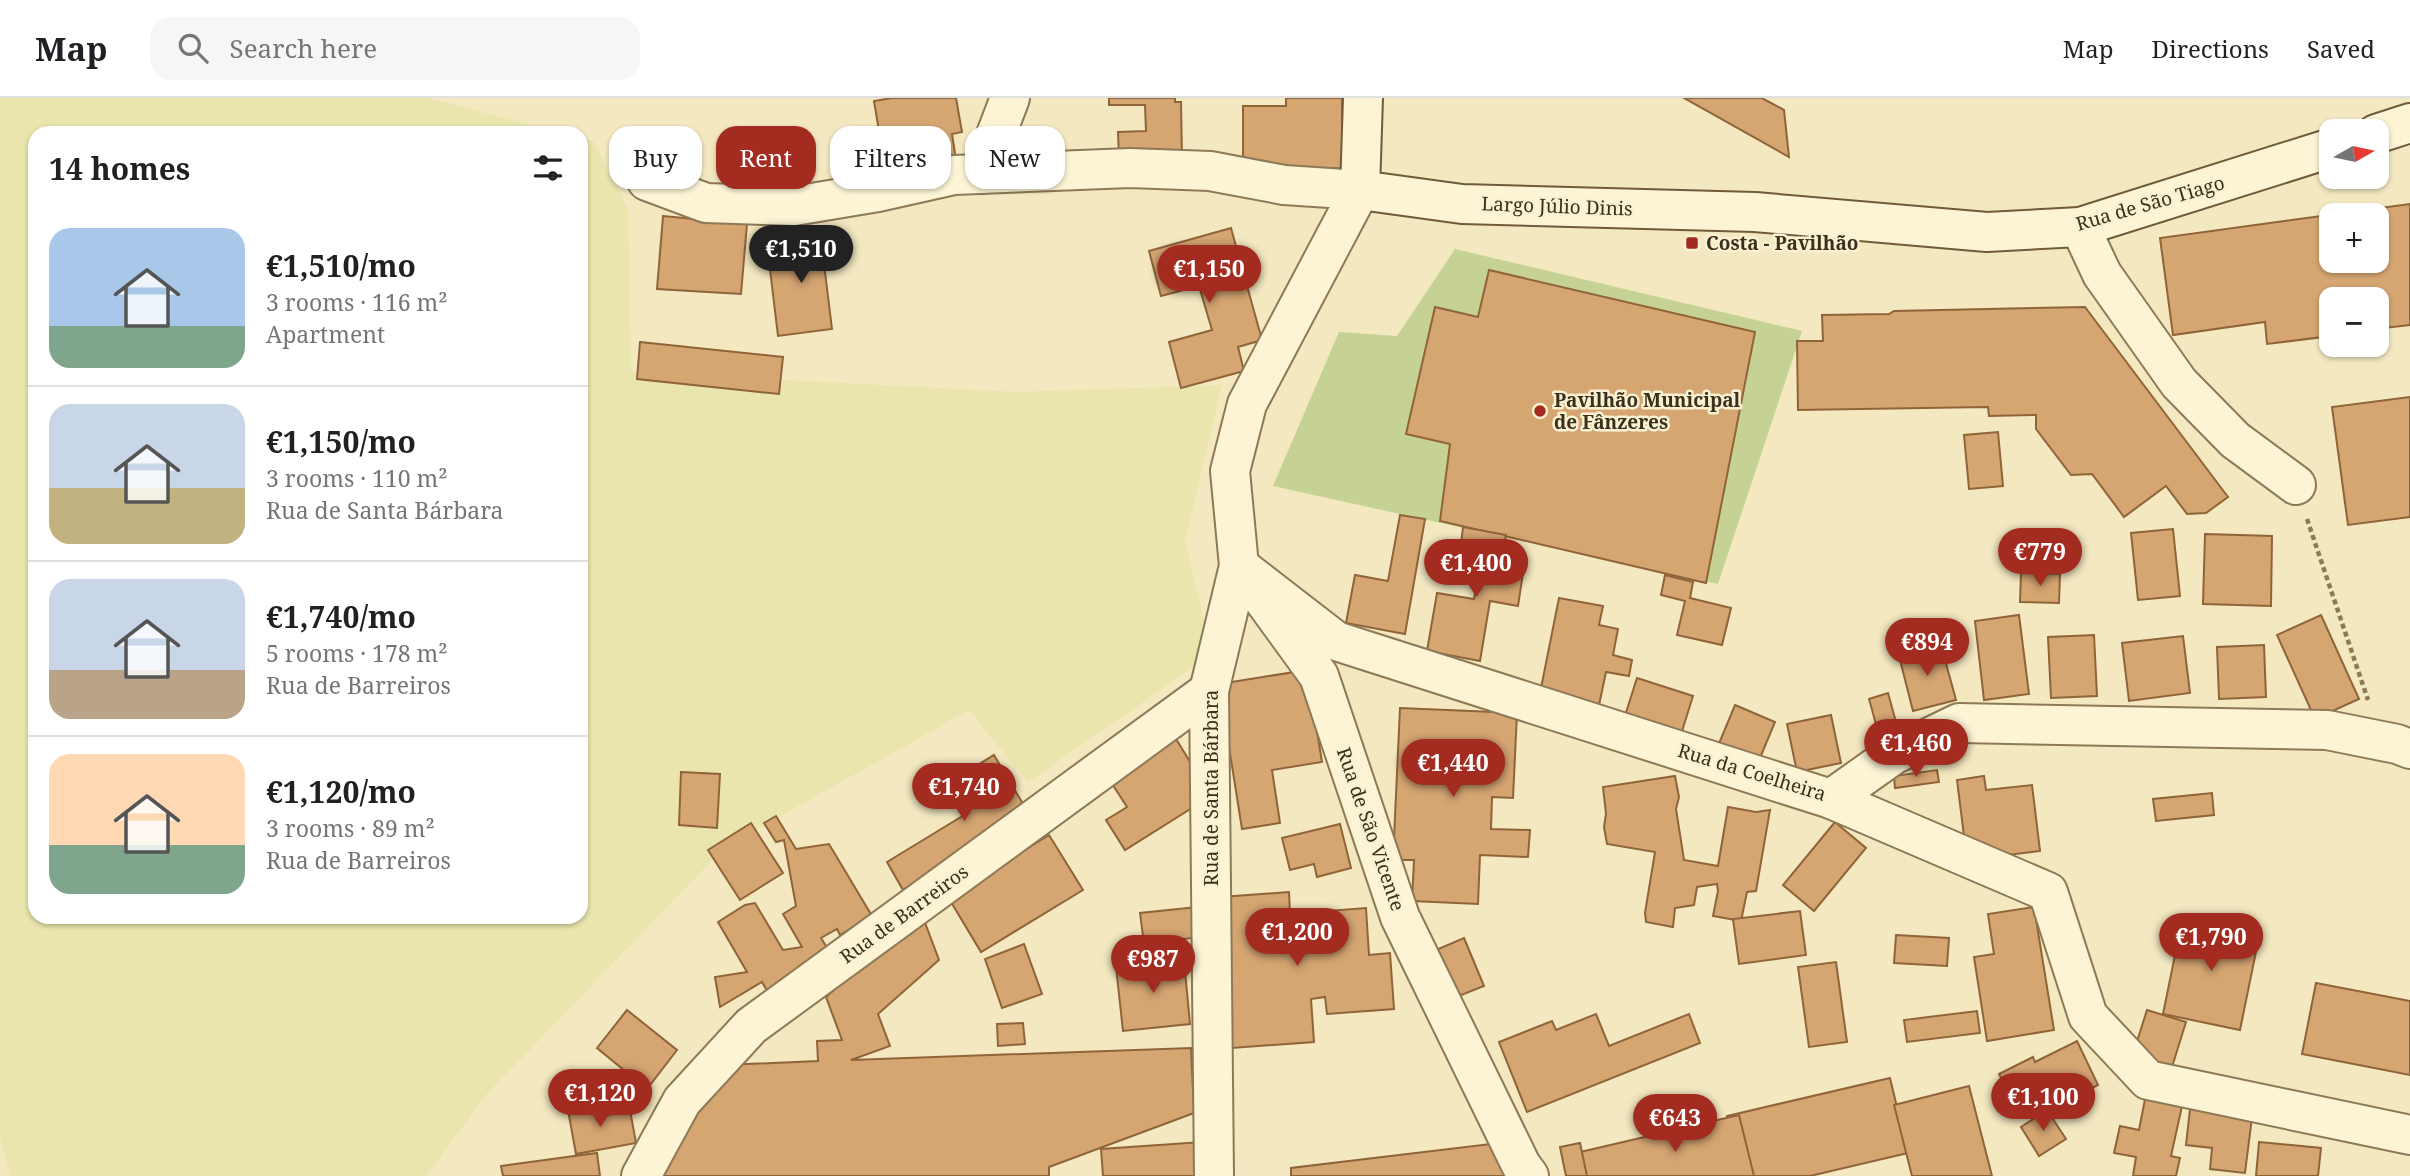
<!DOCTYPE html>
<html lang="en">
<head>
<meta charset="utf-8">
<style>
	:root { --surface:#fff; --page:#f6f6f6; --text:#202124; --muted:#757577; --line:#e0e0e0; --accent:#a42b1f }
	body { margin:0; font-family:"Noto Serif",serif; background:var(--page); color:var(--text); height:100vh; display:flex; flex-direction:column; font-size:26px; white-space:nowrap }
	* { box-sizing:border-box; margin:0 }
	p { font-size:23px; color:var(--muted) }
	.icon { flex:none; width:38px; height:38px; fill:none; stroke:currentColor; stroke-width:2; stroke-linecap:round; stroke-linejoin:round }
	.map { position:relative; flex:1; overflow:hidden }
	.panel { position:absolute; left:28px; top:28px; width:560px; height:798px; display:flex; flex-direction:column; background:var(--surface); border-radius:21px; box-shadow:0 2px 5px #0004 }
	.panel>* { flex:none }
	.hud { position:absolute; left:609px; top:28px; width:665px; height:63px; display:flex; gap:14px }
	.needle { width:46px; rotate:81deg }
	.controls { position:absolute; left:2319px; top:21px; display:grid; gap:14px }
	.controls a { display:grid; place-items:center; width:70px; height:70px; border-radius:14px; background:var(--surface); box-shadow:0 2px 5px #0004; font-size:35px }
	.price { position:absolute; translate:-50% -60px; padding:0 16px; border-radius:24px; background:var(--accent); color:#fff; font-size:23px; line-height:46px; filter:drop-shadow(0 2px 4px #0008) }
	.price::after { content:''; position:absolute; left:50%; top:42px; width:21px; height:16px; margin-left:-10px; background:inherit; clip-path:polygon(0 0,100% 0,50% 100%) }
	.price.current { background:#222; color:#fff }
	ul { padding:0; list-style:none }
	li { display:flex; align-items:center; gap:21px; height:175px; padding:0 21px }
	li+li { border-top:2px solid var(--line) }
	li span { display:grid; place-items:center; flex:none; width:196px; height:140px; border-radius:21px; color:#555 }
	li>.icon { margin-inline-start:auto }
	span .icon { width:84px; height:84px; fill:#fffc; stroke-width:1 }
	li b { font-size:30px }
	h2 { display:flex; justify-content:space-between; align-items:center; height:84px; padding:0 21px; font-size:30px }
	.tag { padding:0 24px; border-radius:21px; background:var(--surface); box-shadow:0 2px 5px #0004; font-size:24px; line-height:63px }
	.tag.current { background:var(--accent); color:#fff }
	header { display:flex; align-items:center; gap:42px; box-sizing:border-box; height:98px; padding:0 35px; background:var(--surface); border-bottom:2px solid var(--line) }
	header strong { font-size:33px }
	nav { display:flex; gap:38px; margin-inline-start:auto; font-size:24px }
	.search { width:490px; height:63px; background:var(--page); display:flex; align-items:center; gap:18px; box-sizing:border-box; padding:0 24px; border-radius:21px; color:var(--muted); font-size:26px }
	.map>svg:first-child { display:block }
</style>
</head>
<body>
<header>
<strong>Map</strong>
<div class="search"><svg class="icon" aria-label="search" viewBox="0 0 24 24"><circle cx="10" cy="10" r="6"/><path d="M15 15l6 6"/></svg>Search here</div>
<nav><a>Map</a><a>Directions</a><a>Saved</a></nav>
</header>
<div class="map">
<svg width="2410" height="1078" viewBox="0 0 2410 1078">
	<rect width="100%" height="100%" fill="#f3e8c0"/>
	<!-- farmland -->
	<polygon fill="#e9e5ad" points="0,0 427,0 561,35 35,35 35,819 581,819 581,40 593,43 628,111 631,274 1016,294 1222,287 1185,443 1212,556 1028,684 969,612 724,750 486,997 426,1078 11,1078 0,1040"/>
	<!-- green -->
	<polygon fill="#c5d293" points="1455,151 1802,233 1718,486 1273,388 1339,234 1397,238"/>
	<!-- building -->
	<g fill="#d5a572" stroke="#906439" stroke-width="2" fill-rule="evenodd">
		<polygon points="892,0 956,0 962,34 952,36 956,62 882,76 880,60 860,64 855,37 879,33 874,3"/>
		<polygon points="1109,0 1175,0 1175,4 1181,4 1182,61 1119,62 1118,34 1146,33 1145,7 1109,7"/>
		<polygon points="1286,0 1342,0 1343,70 1243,72 1243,8 1286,8"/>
		<polygon points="1684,0 1762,0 1784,12 1789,59"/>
		<path d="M2410 106V227L2376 231V201H2331V238L2267 246 2265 224 2173 237 2160 140ZM2331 117H2376V163H2331Z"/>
		<polygon points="663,118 747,126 741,196 657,191"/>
		<polygon points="1231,130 1262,242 1238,249 1244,273 1181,290 1169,244 1212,232 1199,188 1161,198 1149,153"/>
		<polygon points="820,133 832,231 778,238 769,163 782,162 779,137"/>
		<polygon points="1489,172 1755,234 1706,485 1440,423 1450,346 1406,336 1435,209 1478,219"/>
		<polygon points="2085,209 2228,399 2206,415 2187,416 2166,388 2124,419 2092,376 2071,377 2036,331 2036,317 1989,318 1988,309 1798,312 1797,243 1823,243 1822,217 1889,216 1894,213"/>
		<polygon points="640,244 783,259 779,296 637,281"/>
		<polygon points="2410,299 2410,419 2348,427 2332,309"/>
		<polygon points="1998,334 2003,388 1969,391 1964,337"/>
		<polygon points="1400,417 1425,421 1405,536 1346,525 1355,477 1388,483"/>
		<polygon points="1463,429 1506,437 1502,458 1525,462 1518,508 1490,503 1480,563 1427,553 1437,495 1474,501 1482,450 1461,447"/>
		<polygon points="2173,431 2180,498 2138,502 2131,435"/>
		<polygon points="2205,436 2272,438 2271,508 2203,506"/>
		<polygon points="2021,475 2060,476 2059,505 2020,504"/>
		<polygon points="1665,477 1693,484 1690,500 1731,510 1722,547 1677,537 1685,503 1661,497"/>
		<polygon points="1559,500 1603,508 1599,527 1618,531 1613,557 1632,562 1629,578 1606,574 1598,612 1539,600"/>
		<polygon points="2019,517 2029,596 1984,602 1975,523"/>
		<polygon points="2321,517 2359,601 2315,621 2277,537"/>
		<polygon points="2094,537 2097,598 2051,600 2048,539"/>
		<polygon points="2183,538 2190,595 2129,603 2122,545"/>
		<polygon points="1941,547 1956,602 1913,613 1899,558"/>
		<polygon points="2264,547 2266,599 2219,601 2217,549"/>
		<polygon points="1307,572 1322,664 1272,672 1280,725 1242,731 1219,586"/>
		<polygon points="1637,580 1693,598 1678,646 1622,627"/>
		<polygon points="1888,595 1896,624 1877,630 1869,601"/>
		<polygon points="1735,607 1775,624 1755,672 1715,655"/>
		<polygon points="1400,610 1517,615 1513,700 1492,699 1491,731 1530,732 1528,759 1480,757 1478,806 1412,803 1414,762 1393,762"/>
		<polygon points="1831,617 1841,665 1797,674 1787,626"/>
		<polygon points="1173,636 1211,698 1125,752 1106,722 1127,709 1107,678"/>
		<polygon points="994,657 1029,716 903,792 887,764 969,714 950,684"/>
		<polygon points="1937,672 1939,684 1895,690 1894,678"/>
		<polygon points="681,674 720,676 717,730 679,727"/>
		<polygon points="1675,678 1679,699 1676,711 1684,762 1718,768 1728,709 1756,714 1770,712 1756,793 1747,794 1741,823 1713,818 1718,793 1717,786 1697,789 1694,807 1675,810 1673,829 1646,824 1645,815 1655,754 1607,746 1604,729 1606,716 1603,689"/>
		<polygon points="1984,678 1986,692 2032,687 2040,753 1967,762 1957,682"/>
		<polygon points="2212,695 2214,717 2156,723 2153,701"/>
		<polygon points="776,718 796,751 829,746 872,818 840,837 837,831 821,840 833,859 770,898 762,884 720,909 715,879 747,874 718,824 745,807 755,805 783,852 802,849 783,816 796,808 784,742 776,744 764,725"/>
		<polygon points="1835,724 1866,750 1814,813 1783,787"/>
		<polygon points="751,725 783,775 740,802 708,752"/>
		<polygon points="1340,726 1351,770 1317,779 1314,766 1290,772 1282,740"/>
		<polygon points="1049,737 1083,792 981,854 948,799"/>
		<polygon points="1289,794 1290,816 1366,810 1369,857 1390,855 1394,911 1327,916 1325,899 1311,901 1314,944 1232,950 1221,799"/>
		<polygon points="1197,809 1201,839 1144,846 1140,815"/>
		<polygon points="2034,809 2054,932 1987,943 1974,859 1994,856 1988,816"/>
		<polygon points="1800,813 1806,857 1739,866 1733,821"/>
		<polygon points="921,814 939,862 878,916 890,948 851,962 1191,950 1194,1015 1049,1069 1049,1078 658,1078 724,967 818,963 817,943 842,942 826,899"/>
		<polygon points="2183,818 2260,834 2240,932 2163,916"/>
		<polygon points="1896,837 1949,840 1947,868 1894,865"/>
		<polygon points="1464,840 1484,888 1449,902 1429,855"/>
		<polygon points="1024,846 1042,896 1002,910 985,861"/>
		<polygon points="1184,862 1190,926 1123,933 1116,869"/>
		<polygon points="1836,864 1847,944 1809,949 1798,869"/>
		<polygon points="2316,885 2410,903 2410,977 2302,956"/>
		<polygon points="627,912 677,952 647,991 597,950"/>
		<polygon points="2147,912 2186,924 2172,969 2133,956"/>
		<polygon points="1977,913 1980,935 1907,944 1904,922"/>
		<polygon points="1596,916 1609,948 1689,916 1700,945 1527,1014 1499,944 1552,923 1556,932"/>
		<polygon points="1023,925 1025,946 998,948 997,926"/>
		<polygon points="2077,943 2098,987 2053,1009 2050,1002 2019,1016 1999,976 2033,959 2035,964"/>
		<polygon points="1890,980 1908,1055 1810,1078 1741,1078 1727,1018"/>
		<polygon points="1969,988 1992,1078 1912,1078 1894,1007"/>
		<polygon points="2147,991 2184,999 2171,1058 2180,1060 2176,1078 2133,1078 2136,1059 2114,1055 2120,1028 2139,1032"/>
		<polygon points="605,1005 608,1017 630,1012 636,1045 576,1056 568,1012"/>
		<polygon points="2190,1011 2252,1019 2245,1075 2210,1071 2212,1050 2186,1047"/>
		<polygon points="2047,1012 2066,1041 2039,1058 2021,1029"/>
		<polygon points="1739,1017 1754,1078 1582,1078 1576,1055"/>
		<polygon points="1202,1044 1204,1078 1103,1078 1101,1051"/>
		<polygon points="1507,1044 1512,1078 1291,1078 1291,1070"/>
		<polygon points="2259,1044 2321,1050 2318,1078 2256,1078"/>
		<polygon points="1580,1045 1587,1078 1566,1078 1560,1049"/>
		<polygon points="597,1055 600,1078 503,1078 501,1068"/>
	</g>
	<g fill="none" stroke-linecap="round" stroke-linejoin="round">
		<defs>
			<g id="street">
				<polyline points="981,76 1010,0"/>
				<polyline points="647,83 706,105 794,108 878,94 954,77 1130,70 1210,73 1284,87 1360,92 1247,306 1230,373 1239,468 1209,593 1214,1078"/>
				<polyline points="2080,129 2102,176 2179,285 2235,342 2296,387"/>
				<polyline points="1239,468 1336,543 1831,701 2048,794 2088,918 2148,982 2410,1037"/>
				<polyline points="1263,501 1319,578 1400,819 1521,1067 1529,1078"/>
				<polyline points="1831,701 1893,657 1959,625 2327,632 2397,646 2410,651"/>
				<polyline points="641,1078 682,1003 751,928 1209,593"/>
			</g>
			<g id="secondary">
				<polyline points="1363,0 1360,92 1462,106 1755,114 1987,134 2080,129 2331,50"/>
				<polyline points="2376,36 2410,25"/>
			</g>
		</defs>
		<!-- street casing -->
		<use href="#street" stroke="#8e7956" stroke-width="42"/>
		<!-- secondary casing -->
		<use href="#secondary" stroke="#705a39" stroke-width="42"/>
		<!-- path -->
		<polyline stroke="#8e7956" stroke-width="4.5" stroke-dasharray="5 3.5" stroke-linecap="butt" points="2307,421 2368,602"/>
		<!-- street -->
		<use href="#street" stroke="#fcf4d5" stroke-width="38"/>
		<!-- secondary -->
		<use href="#secondary" stroke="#fcf4d5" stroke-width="38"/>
	</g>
	<!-- markers -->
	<g fill="#a42b1f" stroke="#f9f1d1" stroke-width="2.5">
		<rect x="1685" y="138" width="14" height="14" rx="3.5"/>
		<circle cx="1540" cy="313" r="7"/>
	</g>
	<g text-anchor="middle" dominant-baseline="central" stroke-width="5" stroke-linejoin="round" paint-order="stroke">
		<!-- street labels -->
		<g font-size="19" fill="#3c2f1c" stroke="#f9f1d1">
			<text transform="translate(2150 105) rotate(-16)">Rua de São Tiago</text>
			<text transform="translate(1557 108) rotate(2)">Largo Júlio Dinis</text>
			<text transform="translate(1752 674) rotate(17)">Rua da Coelheira</text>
			<text transform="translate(1211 690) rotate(-90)">Rua de Santa Bárbara</text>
			<text transform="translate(1371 731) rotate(71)">Rua de São Vicente</text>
			<text transform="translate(904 816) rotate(-36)">Rua de Barreiros</text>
		</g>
		<!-- poi labels -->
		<g font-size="19" font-weight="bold" fill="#3c2f1c" stroke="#f9f1d1" text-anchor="start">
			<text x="1706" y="145">Costa - Pavilhão</text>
			<text x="1554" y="302">Pavilhão Municipal<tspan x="1554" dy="22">de Fânzeres</tspan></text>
		</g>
	</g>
</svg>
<div class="controls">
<a><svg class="needle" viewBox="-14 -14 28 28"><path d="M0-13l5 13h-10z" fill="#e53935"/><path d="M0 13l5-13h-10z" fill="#757577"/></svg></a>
<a>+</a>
<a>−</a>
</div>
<b class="price current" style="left:801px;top:187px">€1,510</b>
<b class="price" style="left:1209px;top:207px">€1,150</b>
<b class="price" style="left:2040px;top:490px">€779</b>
<b class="price" style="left:1476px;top:501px">€1,400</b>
<b class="price" style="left:1927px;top:580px">€894</b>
<b class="price" style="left:1916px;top:681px">€1,460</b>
<b class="price" style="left:1453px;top:701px">€1,440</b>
<b class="price" style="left:964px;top:725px">€1,740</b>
<b class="price" style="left:1297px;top:870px">€1,200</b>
<b class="price" style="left:2211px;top:875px">€1,790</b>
<b class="price" style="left:1153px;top:897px">€987</b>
<b class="price" style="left:600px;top:1031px">€1,120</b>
<b class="price" style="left:2043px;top:1035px">€1,100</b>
<b class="price" style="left:1675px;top:1056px">€643</b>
<div class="hud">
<a class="tag">Buy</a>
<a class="tag current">Rent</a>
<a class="tag">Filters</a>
<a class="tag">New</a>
</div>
<section class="panel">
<h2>14 homes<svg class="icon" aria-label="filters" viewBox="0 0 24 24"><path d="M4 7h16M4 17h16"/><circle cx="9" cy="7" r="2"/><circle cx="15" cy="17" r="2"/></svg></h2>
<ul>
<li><span style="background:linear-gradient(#a9c7e8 70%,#7fa58c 0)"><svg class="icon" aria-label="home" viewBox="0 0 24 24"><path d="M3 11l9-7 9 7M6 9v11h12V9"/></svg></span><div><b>€1,510/mo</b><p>3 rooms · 116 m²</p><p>Apartment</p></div></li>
<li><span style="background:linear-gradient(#c9d6e8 60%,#c2b280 0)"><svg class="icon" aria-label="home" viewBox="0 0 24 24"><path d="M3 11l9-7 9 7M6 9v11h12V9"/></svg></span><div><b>€1,150/mo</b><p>3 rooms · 110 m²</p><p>Rua de Santa Bárbara</p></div></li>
<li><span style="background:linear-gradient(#c9d6e8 65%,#b9a48a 0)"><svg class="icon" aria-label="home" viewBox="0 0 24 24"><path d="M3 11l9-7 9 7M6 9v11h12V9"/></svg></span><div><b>€1,740/mo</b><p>5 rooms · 178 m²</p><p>Rua de Barreiros</p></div></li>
<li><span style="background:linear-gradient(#ffd9b3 65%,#7fa58c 0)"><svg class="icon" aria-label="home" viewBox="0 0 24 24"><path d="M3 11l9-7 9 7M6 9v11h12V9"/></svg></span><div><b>€1,120/mo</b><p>3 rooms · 89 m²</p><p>Rua de Barreiros</p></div></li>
</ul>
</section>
</div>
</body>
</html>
